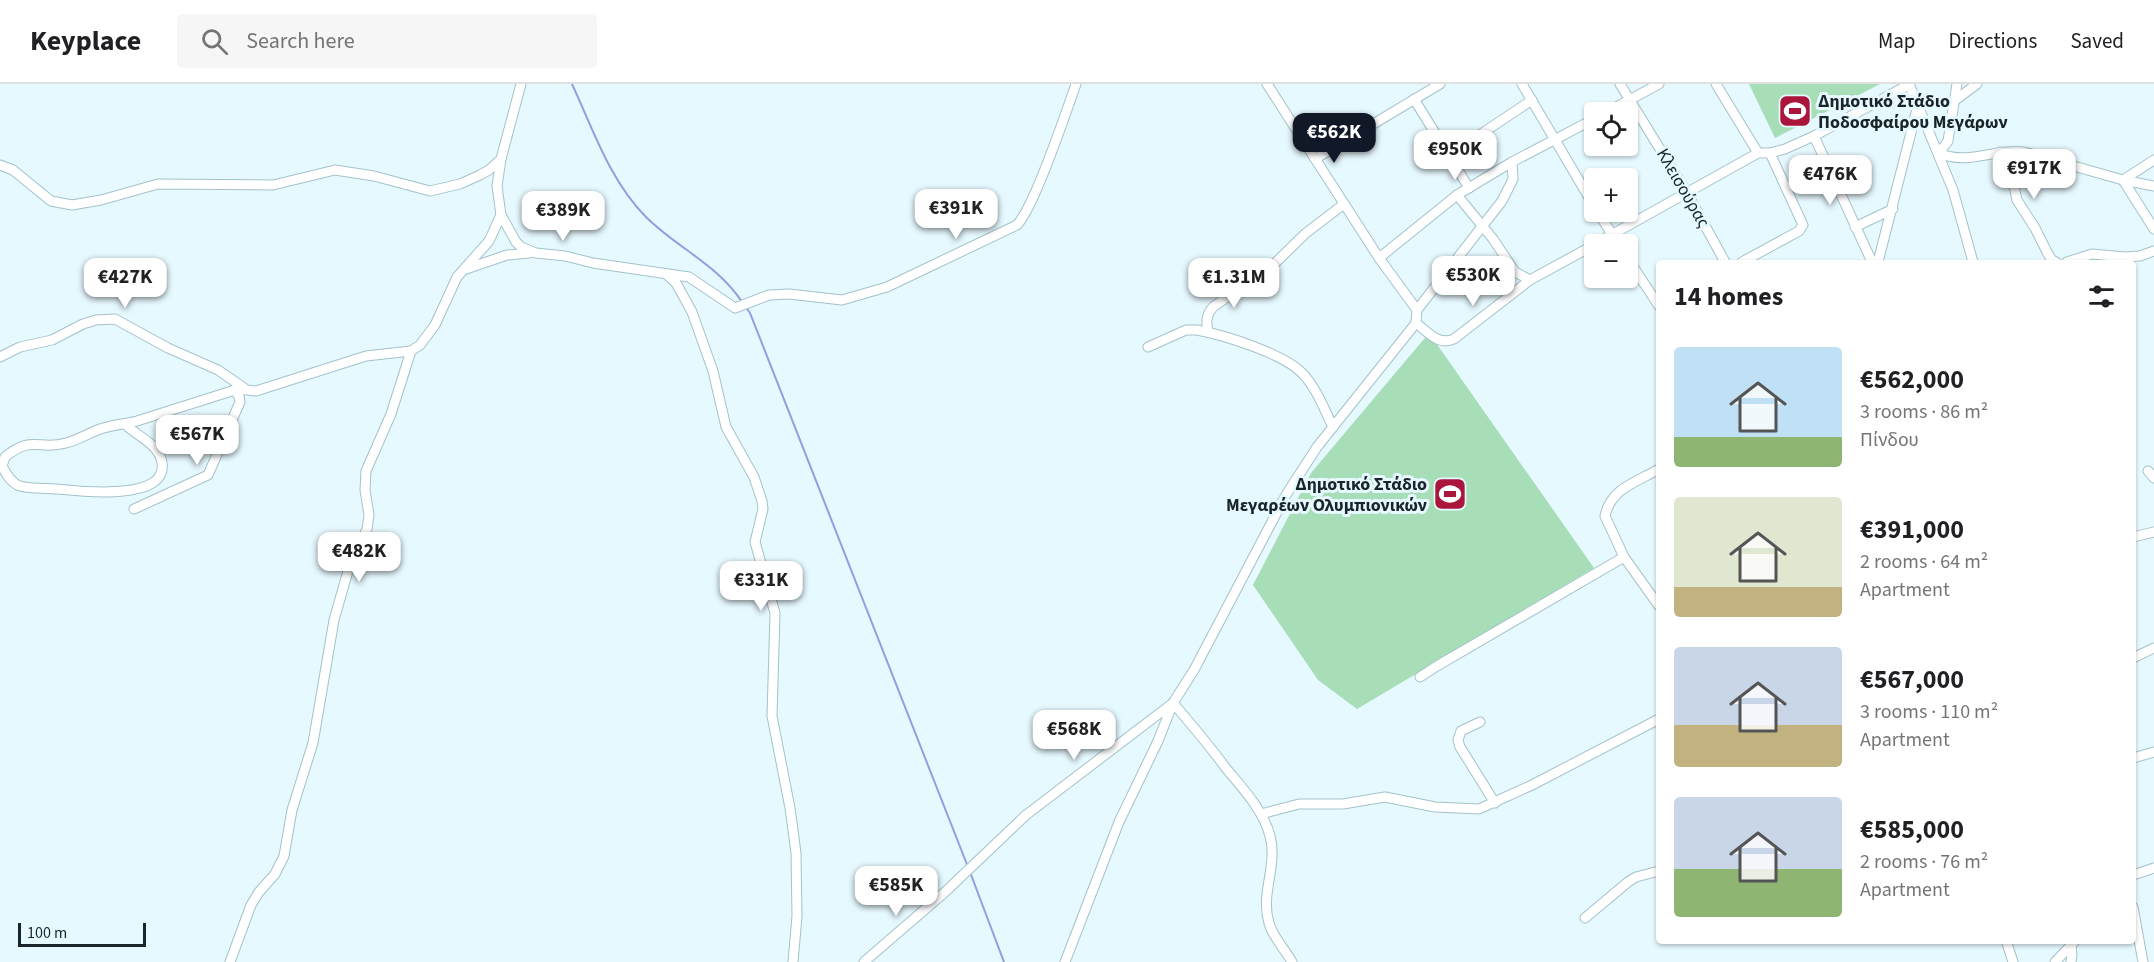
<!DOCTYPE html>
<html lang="en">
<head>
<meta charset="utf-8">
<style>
	:root { --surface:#fff; --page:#f6f6f6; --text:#202124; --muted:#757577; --line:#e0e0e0; --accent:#111827 }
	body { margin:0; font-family:"Source Sans 3",sans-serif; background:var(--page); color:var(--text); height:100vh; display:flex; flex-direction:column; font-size:22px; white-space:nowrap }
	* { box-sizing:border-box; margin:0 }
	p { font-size:20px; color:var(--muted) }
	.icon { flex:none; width:33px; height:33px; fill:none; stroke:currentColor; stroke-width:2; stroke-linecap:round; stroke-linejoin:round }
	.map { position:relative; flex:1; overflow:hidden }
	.side { position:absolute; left:1656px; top:176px; width:480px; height:684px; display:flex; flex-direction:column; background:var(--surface); border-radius:6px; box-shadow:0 2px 4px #0004 }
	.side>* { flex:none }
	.fabs { position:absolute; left:1584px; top:18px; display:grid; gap:12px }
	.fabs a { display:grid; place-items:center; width:54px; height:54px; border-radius:6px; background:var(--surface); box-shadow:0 2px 4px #0004; font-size:30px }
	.scale { position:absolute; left:18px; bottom:15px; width:128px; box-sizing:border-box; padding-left:6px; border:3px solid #192528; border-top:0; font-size:16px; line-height:21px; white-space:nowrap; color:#192528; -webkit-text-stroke:4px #e6f9ff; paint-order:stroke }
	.price { position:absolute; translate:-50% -51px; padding:0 14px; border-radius:12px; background:#fff; color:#222; font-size:20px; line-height:39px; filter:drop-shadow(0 2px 3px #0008) }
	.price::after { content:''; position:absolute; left:50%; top:36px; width:18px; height:14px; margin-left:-9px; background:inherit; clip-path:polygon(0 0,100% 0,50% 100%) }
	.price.on { background:var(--accent); color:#fff }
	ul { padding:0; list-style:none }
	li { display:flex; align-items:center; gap:18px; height:150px; padding:0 18px }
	li span { display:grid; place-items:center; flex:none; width:168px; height:120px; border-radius:6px; color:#555 }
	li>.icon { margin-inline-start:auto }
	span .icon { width:72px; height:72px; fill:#fffc; stroke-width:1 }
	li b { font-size:26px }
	h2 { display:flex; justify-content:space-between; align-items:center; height:72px; padding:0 18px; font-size:26px }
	header { display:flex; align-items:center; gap:36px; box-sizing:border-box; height:84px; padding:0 30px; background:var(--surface); border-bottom:2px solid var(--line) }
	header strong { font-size:28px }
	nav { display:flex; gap:33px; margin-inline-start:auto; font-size:21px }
	.search { width:420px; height:54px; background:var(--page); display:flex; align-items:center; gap:15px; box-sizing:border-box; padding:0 21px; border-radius:6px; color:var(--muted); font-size:22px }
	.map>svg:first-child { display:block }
</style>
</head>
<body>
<header>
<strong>Keyplace</strong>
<div class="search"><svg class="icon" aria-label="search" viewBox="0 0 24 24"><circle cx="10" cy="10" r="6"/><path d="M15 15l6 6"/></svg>Search here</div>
<nav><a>Map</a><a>Directions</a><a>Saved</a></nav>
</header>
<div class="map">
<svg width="2154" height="878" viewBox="0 0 2154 878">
	<rect width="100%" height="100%" fill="#e6f9ff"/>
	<!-- green -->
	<g fill="#a7ddb7">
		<polygon points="1749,0 1880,0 1775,54"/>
		<polygon points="1429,249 1594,484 1357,625 1318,596 1253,501 1311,389"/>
	</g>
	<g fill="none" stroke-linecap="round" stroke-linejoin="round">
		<!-- stream -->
		<g stroke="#969cdf" stroke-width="2">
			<path d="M572 0C593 45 610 97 646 133 677 164 717 180 742 218"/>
			<polyline points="745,222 750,229 968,783"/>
			<polyline points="970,788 1004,878"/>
		</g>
		<defs>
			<g id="minor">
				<path d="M521 0 501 75 497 102 501 131 516 158 521 163 536 169 565 172 593 179 689 193 735 224 769 211 789 210 842 216 887 203 1017 141C1025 132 1030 120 1035 109 1051 73 1063 37 1076 0"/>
				<polyline points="1267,0 1379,174 1417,226 1416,239"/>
				<polyline points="1522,0 1594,122"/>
				<polyline points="1620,0 1687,109 1725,178"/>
				<polyline points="1716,0 1758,69"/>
				<polyline points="1909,0 1953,106 1973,178"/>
				<path d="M1957 0 1948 57 1939 69C1968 82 1995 64 2024 68L2123 96 2154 102"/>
				<polyline points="1414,15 1469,104"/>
				<polyline points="1954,17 1977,0"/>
				<polyline points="1607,28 1659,0"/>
				<polyline points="1814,52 1872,178"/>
				<polyline points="2000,68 2011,88 2017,116 2035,144 2048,170 2052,176 2056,178"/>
				<polyline points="1448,72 1532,16"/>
				<polyline points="1315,75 1440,0"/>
				<polyline points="2154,76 2123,96 2154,145"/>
				<polyline points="0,81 13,86 51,117 72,121 101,116 158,100 273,101 335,86 374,92 430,107 460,100 480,91 489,86 501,75"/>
				<polyline points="1457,111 1493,155 1515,188 1530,196 1594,161"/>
				<polyline points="1598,128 1618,160"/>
				<polyline points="1855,143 1893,125"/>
				<polyline points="1595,160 1758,69 1770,69 1785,65 1814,52 1910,0"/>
				<polyline points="1379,174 1457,111 1512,78 1594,35"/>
				<polyline points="1628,175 1659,222"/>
				<polyline points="1742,178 1799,147 1803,141 1770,69"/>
				<polyline points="1878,178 1918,21"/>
				<polyline points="2067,178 2092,170 2125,173 2140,172 2154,167"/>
				<polyline points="466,185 507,171 530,169"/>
				<polyline points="666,190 676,199 692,228 713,287 726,343 754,393 762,417 763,425 755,458 775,529 772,632 790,724 796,769 797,832 793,878"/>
				<polyline points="1417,226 1502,117 1513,95 1512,78"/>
				<path d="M1416 239C1428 248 1438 262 1454 255L1530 196"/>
				<path d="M1208 248C1206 238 1206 231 1213 223L1273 181 1306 149 1344 120"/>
				<path d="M1148 263 1186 246H1197C1224 251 1285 270 1303 290 1317 305 1324 325 1333 343"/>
				<polyline points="0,273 20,263 52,256 83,240 96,236 115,235 168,264 218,286 244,304"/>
				<path d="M125 340C136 352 160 360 162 379 168 418 78 407 57 405 45 404 31 405 20 402 11 399 6 390 2 382L5 373C33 350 38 367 66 359 78 356 89 349 100 345 112 341 125 340 137 337L238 305 256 307 366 272 411 267"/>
				<path d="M1659 385C1637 398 1611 404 1605 432L1624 473 1659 522"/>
				<polyline points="2148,387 2154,394"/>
				<polyline points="134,425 208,391 240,318 239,312 234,306"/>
				<polyline points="2133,453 2154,448"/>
				<polyline points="2133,574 2154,564"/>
				<polyline points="1420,593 1437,582 1624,473"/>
				<path d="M1173 619C1191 640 1209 661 1225 683 1242 704 1263 725 1270 752 1278 781 1260 810 1269 839 1273 854 1285 865 1292 878"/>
				<polyline points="1480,638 1461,647 1458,656 1460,663 1495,719"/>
				<polyline points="2133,674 2154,668"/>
				<polyline points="1261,730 1299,720 1343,720 1385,713 1435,723 1479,725 1532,701 1659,635"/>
				<polyline points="2133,791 2154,784"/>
				<polyline points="2133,823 2143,878"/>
				<polyline points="1585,834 1628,798 1636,793 1659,787"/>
				<polyline points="2006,856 2013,878"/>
				<polyline points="2071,861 2072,871 2071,878"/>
				<polyline points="230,878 251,821 259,808 275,790 284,772 292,726 313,659 334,536 348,487 367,445 369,431 365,406 366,387 391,330 411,267 420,261 435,241 457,193 489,157 501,131"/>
				<polyline points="864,878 945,808 1026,731 1173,619"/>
				<polyline points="1065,878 1119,738 1158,657 1173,619 1194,586 1286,411 1317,363 1416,239"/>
				<polyline points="2055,878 2076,856"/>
			</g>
		</defs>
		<!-- minor casing -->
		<use href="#minor" stroke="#a3c2cb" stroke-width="11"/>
		<!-- minor -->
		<use href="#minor" stroke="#fff" stroke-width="9"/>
	</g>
	<!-- icons -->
	<defs>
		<symbol id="stadium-square" viewBox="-11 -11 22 22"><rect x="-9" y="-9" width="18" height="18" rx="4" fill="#ab153c" stroke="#e6f9ff"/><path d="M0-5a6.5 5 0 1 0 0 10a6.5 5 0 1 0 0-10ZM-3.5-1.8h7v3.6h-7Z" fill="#fff"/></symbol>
	</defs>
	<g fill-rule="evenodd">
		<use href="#stadium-square" x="1776" y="8" width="38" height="38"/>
		<use href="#stadium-square" x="1431" y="391" width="38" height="38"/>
	</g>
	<g text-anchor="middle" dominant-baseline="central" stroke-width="6" stroke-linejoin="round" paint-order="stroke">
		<!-- poi labels -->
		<g font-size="18" font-weight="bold" fill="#192528" stroke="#e6f9ff" text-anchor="start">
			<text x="1818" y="17">Δημοτικό Στάδιο<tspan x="1818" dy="21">Ποδοσφαίρου Μεγάρων</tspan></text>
			<text x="1427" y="400" text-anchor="end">Δημοτικό Στάδιο<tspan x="1427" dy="21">Μεγαρέων Ολυμπιονικών</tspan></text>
		</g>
		<!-- street labels -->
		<g font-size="18" fill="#192528" stroke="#e6f9ff">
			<text transform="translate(1683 104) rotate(60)">Κλεισούρας</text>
		</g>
	</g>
</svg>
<div class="fabs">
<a><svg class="icon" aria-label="locate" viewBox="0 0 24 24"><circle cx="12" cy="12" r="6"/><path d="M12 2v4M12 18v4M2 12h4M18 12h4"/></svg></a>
<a>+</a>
<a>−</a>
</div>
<div class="scale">100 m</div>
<b class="price on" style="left:1334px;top:80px">€562K</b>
<b class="price" style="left:1455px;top:97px">€950K</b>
<b class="price" style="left:2034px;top:116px">€917K</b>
<b class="price" style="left:1830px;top:122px">€476K</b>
<b class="price" style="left:956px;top:156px">€391K</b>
<b class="price" style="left:563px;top:158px">€389K</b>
<b class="price" style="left:1473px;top:223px">€530K</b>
<b class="price" style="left:125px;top:225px">€427K</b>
<b class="price" style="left:1234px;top:225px">€1.31M</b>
<b class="price" style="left:197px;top:382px">€567K</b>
<b class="price" style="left:359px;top:499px">€482K</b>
<b class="price" style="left:761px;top:528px">€331K</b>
<b class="price" style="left:1074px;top:677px">€568K</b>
<b class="price" style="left:896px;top:833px">€585K</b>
<section class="side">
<h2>14 homes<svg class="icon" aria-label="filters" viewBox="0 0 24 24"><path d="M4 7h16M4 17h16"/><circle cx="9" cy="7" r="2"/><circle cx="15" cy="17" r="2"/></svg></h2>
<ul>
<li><span style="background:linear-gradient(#bfe0f5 75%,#8fb573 0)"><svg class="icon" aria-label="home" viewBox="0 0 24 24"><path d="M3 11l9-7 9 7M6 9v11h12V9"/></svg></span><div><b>€562,000</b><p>3 rooms · 86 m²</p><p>Πίνδου</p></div></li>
<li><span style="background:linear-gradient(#dfe7d0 75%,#c2b280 0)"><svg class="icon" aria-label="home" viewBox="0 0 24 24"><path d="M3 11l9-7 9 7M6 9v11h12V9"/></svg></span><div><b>€391,000</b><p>2 rooms · 64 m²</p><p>Apartment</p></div></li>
<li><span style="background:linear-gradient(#c9d6e8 65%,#c2b280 0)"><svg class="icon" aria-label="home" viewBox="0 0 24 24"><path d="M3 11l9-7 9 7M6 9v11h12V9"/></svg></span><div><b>€567,000</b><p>3 rooms · 110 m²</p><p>Apartment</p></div></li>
<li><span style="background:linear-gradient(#c9d6e8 60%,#8fb573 0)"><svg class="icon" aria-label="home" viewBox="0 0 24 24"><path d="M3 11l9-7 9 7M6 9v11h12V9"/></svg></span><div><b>€585,000</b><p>2 rooms · 76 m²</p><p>Apartment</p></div></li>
</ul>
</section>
</div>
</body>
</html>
